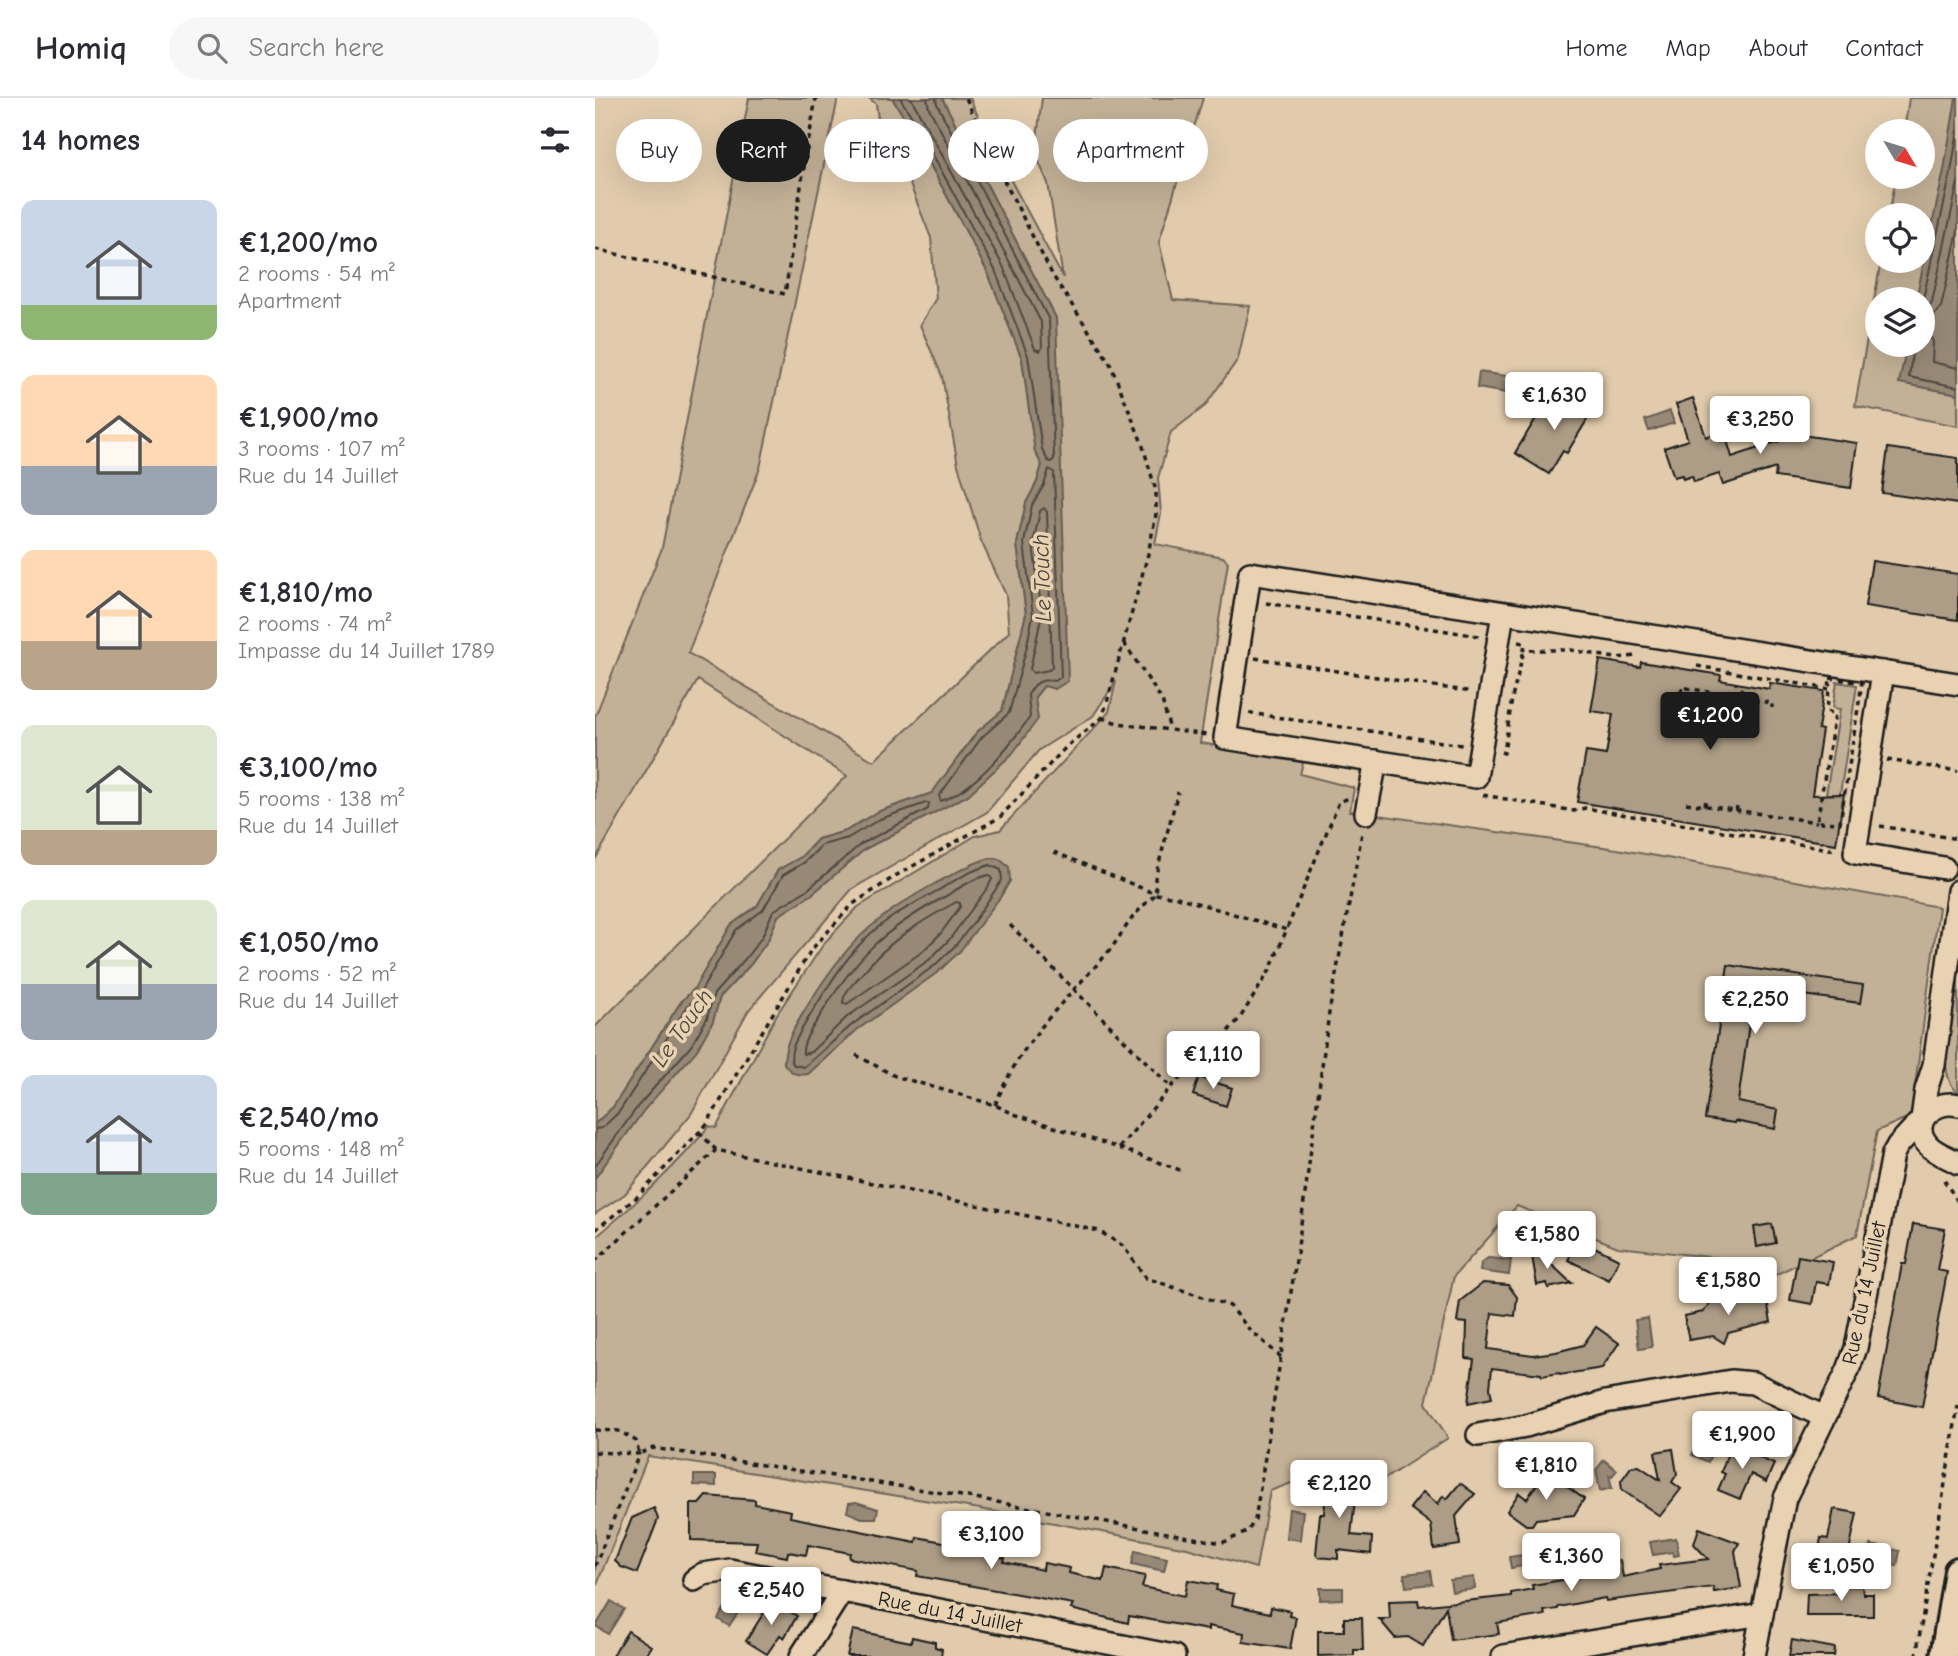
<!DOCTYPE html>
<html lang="en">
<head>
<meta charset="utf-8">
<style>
	:root { --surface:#fff; --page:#f7f7f7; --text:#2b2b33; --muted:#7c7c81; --line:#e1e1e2; --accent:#1c1c1c }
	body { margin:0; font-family:"Comic Neue",sans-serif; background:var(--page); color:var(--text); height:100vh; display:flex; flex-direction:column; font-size:26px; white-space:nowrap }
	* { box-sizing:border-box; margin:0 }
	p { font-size:23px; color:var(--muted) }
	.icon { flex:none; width:38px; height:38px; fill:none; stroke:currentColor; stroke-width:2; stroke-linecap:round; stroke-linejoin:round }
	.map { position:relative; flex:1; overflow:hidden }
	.panel { display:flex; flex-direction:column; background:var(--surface); width:595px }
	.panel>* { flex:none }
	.banner { position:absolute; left:21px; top:21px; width:665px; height:63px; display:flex; gap:14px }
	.needle { width:46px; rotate:128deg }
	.buttons { position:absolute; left:1270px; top:21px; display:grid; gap:14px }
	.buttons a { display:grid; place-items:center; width:70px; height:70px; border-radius:50%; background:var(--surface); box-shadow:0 7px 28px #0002; font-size:35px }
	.price { position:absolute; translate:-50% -60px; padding:0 16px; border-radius:7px; background:#fff; color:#222; font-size:23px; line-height:46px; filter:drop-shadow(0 2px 4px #0008) }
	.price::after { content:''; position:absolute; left:50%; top:42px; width:21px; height:16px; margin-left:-10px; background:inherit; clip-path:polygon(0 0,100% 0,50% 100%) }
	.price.selected { background:var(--accent); color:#fff }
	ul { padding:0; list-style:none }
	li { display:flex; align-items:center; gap:21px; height:175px; padding:0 21px }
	li span { display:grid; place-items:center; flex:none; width:196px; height:140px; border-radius:14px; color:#555 }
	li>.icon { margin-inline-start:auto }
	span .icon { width:84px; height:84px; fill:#fffc; stroke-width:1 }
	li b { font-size:30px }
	h2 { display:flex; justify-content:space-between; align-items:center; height:84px; padding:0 21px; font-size:30px }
	.chip { padding:0 24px; border-radius:32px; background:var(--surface); box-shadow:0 7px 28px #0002; font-size:24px; line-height:63px }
	.chip.selected { background:var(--accent); color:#fff }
	header { display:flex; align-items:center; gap:42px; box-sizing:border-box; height:98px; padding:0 35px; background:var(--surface); border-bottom:2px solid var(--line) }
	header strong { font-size:33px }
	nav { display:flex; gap:38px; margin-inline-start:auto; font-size:24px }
	.search { width:490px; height:63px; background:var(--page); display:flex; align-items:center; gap:18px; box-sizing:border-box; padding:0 24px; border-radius:38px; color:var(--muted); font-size:26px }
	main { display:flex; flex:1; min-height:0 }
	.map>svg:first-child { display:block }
</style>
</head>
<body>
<header>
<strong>Homiq</strong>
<div class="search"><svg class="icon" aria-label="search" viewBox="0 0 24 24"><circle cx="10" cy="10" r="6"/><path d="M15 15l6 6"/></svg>Search here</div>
<nav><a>Home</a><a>Map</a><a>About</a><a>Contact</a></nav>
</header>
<main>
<section class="panel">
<h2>14 homes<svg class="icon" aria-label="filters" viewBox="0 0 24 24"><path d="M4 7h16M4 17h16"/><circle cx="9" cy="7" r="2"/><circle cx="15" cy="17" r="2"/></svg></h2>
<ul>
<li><span style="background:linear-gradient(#c9d6e8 75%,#8fb573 0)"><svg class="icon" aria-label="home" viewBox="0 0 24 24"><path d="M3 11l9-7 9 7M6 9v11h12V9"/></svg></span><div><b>€1,200/mo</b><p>2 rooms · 54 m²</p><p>Apartment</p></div></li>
<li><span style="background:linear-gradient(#ffd9b3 65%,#9aa5b1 0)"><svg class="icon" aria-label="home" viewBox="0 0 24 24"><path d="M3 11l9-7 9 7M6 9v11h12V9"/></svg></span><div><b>€1,900/mo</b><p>3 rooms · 107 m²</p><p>Rue du 14 Juillet</p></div></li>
<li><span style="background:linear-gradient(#ffd9b3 65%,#b9a48a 0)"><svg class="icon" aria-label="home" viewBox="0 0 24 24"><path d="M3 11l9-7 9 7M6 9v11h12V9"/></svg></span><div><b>€1,810/mo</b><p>2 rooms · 74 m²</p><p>Impasse du 14 Juillet 1789</p></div></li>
<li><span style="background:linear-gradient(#dfe7d0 75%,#b9a48a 0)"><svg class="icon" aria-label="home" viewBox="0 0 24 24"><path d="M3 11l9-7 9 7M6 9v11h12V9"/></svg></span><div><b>€3,100/mo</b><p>5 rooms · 138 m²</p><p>Rue du 14 Juillet</p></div></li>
<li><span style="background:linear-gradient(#dfe7d0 60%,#9aa5b1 0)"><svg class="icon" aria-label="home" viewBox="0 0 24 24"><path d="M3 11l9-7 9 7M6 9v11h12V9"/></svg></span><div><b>€1,050/mo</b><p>2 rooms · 52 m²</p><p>Rue du 14 Juillet</p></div></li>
<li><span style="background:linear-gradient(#c9d6e8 70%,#7fa58c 0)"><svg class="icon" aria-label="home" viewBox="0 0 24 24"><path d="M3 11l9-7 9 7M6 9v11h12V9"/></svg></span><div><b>€2,540/mo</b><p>5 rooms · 148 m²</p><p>Rue du 14 Juillet</p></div></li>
</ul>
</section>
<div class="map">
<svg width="1363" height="1558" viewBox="0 0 1363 1558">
	<rect width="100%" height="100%" fill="#e1cbac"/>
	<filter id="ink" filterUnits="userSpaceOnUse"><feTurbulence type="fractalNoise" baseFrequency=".0143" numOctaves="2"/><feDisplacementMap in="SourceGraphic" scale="14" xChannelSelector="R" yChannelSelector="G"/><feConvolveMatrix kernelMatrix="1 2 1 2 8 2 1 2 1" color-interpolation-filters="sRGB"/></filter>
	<g filter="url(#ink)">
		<!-- green -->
		<g fill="#c3b197" stroke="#70665a" stroke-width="2" fill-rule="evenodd">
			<polygon points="154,0 243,0 165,370 93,555 279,663 414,534 411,497 386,443 363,367 347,278 325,227 341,200 336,140 312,79 286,43 281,6 274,0 297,0 313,25 393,175 427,261 440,354 447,367 442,384 431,405 422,446 431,516 407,613 382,634 337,695 282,714 251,733 223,741 206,759 183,772 162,808 136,827 99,891 86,904 18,1009 0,1026 0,929 252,678 103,582 0,762 0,619 67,450"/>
			<path d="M347 0H375L389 32 468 180 453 85 440 55 447 0H608L564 144 578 202 655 208 643 261 610 308 576 334 563 380 566 415 560 446 628 459 633 464 605 645 709 661 705 676 759 690 755 713 1022 751 1344 809 1316 1018 1282 1033 1262 1137 1180 1177 1125 1160 1023 1149 922 1108 859 1178 831 1305 853 1340 774 1391 750 1365 675 1393 661 1470 592 1450 385 1411 53 1358 0 1491V1140C41 1105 80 1070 114 1028L121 1030 182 916 230 844 263 809 380 738 405 732 514 614 521 583 498 618 444 652 392 714 257 791 153 913 96 1016 30 1096 0 1116V1080L49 1012 118 923 125 899 156 866 173 842 183 818 216 797 270 751 373 697 440 598 449 587 460 591 461 220Z"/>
			<path d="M1314 0H1363V328L1260 308 1286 163H1328V117H1294L1301 79H1328V33H1309ZM1283 201H1328V247H1283Z"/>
			<polygon points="1242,584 1262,587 1245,696 1231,696 1245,611 1238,610"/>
			<path d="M1363 870V994C1337 976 1359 898 1363 870Z"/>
		</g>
		<!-- water -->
		<g fill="#988977" stroke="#665d53" stroke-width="2">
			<polygon points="297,0 347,0 461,220 473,583 460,591 449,588 440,599 443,621 417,656 373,697 270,751 216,797 183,818 173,842 156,866 125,899 118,923 102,952 49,1012 0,1080 0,1026 18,1009 86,904 99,891 136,827 162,808 183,772 206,759 223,741 251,733 282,714 337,695 382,634 407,613 431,516 422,446 431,405 442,384 447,367 440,354 427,261 393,175 313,25"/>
			<polygon points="1361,0 1363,0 1363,296 1304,285 1312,247 1328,247 1328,201 1321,201 1349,72"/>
			<polygon points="884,274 919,279 917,296 882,290"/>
			<polygon points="1075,313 1079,325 1054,333 1050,322"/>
			<path d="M395 760 404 761 414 769 415 783 406 798 365 853 343 874 262 932 213 976C201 978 196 975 189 966 189 944 202 925 213 907 251 845 278 820 341 785 359 776 375 765 395 760Z"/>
			<polygon points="962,1129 965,1144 936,1149 933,1135"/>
			<polygon points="893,1160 916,1162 914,1177 885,1173 886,1165"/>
			<polygon points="1109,1186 1114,1192 1111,1199 1085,1203 1083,1190"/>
			<polygon points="1053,1220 1057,1249 1044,1251 1040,1222"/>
			<polygon points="1108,1331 1122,1337 1114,1353 1116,1357 1113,1364 1097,1357"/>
			<polygon points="1009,1362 1022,1372 1017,1378 1014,1377 1017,1390 1005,1393 1001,1372"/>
			<polygon points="99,1377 121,1377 121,1388 99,1387"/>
			<polygon points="261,1404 283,1411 281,1420 267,1420 252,1414 254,1405"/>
			<polygon points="694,1411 708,1413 705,1442 691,1440"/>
			<polygon points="1081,1440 1084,1457 1079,1458 1077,1454 1058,1457 1055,1444"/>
			<polygon points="1018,1441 1020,1453 994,1457 992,1446"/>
			<polygon points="1276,1447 1305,1453 1302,1468 1273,1462"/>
			<polygon points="540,1453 572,1460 569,1473 537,1466"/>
			<polygon points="940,1455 939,1466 916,1470 914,1459"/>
			<polygon points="835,1473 837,1486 811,1489 809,1476"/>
			<polygon points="879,1479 880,1491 857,1494 855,1482"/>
			<polygon points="725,1490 748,1490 748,1501 725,1502"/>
			<polygon points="137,1498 145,1498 149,1506 134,1528 123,1521"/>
			<polygon points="16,1503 29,1511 13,1536 1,1528"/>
		</g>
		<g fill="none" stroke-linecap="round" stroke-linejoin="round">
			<!-- shore -->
			<g stroke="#4e4840" stroke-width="2">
				<polyline points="305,0 319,22 400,172 433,258 447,351 453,363 456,364 459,361 454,222 342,6 341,0"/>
				<polyline points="316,0 408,168 440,251 445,253 447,250 446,224 334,10 332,0"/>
				<polyline points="1363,133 1346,209 1330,228 1338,244 1337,264 1363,270"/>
				<polyline points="1328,201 1356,74 1363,32"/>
				<polyline points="1328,215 1337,204 1363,84"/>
				<polyline points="1318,247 1314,279 1363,289"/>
				<path d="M454 371 459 374 466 579 460 583C446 580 439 585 433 597L435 619C414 648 381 691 346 703L344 698 387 639 414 615 431 552 438 517 429 445 437 407 449 387Z"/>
				<polygon points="449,410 452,414 457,569 454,572 438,575 435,571 447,516 438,446 445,413"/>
				<path d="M395 767 406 772 407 782 378 825 360 848 339 868 258 926 209 969 199 967C190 956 205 935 211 924 229 895 246 865 271 840 291 820 317 807 342 793 359 783 376 772 395 767Z"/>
				<path d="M394 777 397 781 393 789 354 842 334 862 252 919 216 954 208 956C207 943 218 929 225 918 263 856 287 833 351 798 364 790 379 780 394 777Z"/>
				<path d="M361 804 365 805V809L346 835 327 854 252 906 248 905C248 895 258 886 265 878 293 843 322 826 361 804Z"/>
				<polyline points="0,1031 7,1030 24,1014 92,909 105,895 141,832 168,812 188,777 210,764 227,747 253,740 285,721 331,705 334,705 333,711 266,746 212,792 178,813 167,839 150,861 119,896 112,920 96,948 43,1008 0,1068"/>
			</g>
		</g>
		<!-- building -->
		<g fill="#ad9d86" stroke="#1c1c1c" stroke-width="2">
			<polygon points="970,296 998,312 972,355 968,353 954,376 920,355 955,297 966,304"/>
			<polygon points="1098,300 1111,339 1129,332 1137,359 1185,343 1186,334 1262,345 1256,390 1180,379 1181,370 1128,387 1124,376 1099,384 1097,378 1088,381 1087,377 1079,379 1069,350 1093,342 1081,306"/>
			<polygon points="1293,350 1363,360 1363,406 1287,395"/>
			<polygon points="1277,463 1363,476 1363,522 1270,508"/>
			<polygon points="1005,562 1045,569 1046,564 1126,577 1125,582 1174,591 1175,585 1229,593 1223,631 1227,632 1217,697 1249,696 1241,746 982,704 991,654 1011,657 1018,616 996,613"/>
			<polygon points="1133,867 1268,887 1265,905 1159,890 1143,1004 1183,1012 1180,1031 1140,1023 1140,1025 1110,1021"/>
			<polygon points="604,979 637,990 631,1008 598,997"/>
			<polygon points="1177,1126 1181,1145 1162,1149 1159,1129"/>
			<polygon points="1318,1126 1350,1131 1342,1172 1352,1174 1327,1309 1283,1300 1307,1166 1311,1166"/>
			<polygon points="983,1141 1024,1161 1014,1182 973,1162"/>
			<polygon points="935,1146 973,1182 977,1185 953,1190 952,1185 942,1187"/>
			<polygon points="1203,1158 1238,1164 1234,1186 1221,1184 1217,1206 1195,1202"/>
			<polygon points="888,1185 913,1187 922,1199 920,1218 897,1215 893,1251 938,1257 961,1254 988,1247 1001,1229 1024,1245 1007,1270 965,1277 964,1275 947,1278 946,1276 897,1270 895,1290 897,1300 873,1305 879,1261 871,1260 872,1225 862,1224 865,1203"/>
			<polygon points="1145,1196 1146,1202 1171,1197 1176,1224 1133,1235 1129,1245 1118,1238 1094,1242 1089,1218 1108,1214 1119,1200"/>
			<polygon points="1148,1347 1153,1357 1156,1356 1179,1366 1171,1384 1156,1376 1145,1401 1123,1392 1130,1376 1126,1374 1134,1352"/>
			<polygon points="1078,1351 1082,1376 1077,1384 1086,1391 1065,1418 1027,1392 1026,1383 1036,1369 1044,1368 1065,1382 1060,1354"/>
			<polygon points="733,1373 755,1376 753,1391 761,1392 756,1437 777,1439 776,1456 743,1452 743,1461 723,1459 721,1456 725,1416 729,1416"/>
			<polygon points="959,1379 989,1401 979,1417 941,1421 937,1427 931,1427 912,1413 924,1395 932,1401 945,1381"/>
			<polygon points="865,1385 880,1396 861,1418 865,1447 839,1451 836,1426 815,1410 828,1394 843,1406 848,1398 852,1401"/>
			<polygon points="111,1398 160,1402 160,1406 196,1413 195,1419 321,1444 322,1439 364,1447 363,1450 410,1460 409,1464 448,1472 449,1465 475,1470 474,1475 508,1483 511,1470 550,1478 547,1489 590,1498 593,1482 622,1487 621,1492 639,1496 637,1507 675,1515 676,1509 695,1513 694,1518 701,1519 695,1551 648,1544 649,1535 613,1528 613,1532 534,1518 533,1525 476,1511 478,1506 322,1478 323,1473 254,1460 255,1455 213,1447 211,1457 193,1454 192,1459 160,1453 162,1444 96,1442 96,1406 104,1406"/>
			<polygon points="59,1410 63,1421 42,1475 26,1469 20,1463 37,1420"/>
			<polygon points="1239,1411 1262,1415 1252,1463 1223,1457 1226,1440 1233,1441"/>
			<polygon points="1104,1430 1144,1445 1140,1453 1146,1490 1119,1494 1118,1489 1011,1503 1010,1500 963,1509 963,1511 949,1513 950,1517 902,1525 904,1536 856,1542 851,1509 828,1548 813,1539 800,1540 784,1521 795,1521 794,1503 823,1502 824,1508 916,1498 916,1495 938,1491 937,1487 985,1479 984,1473 997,1471 996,1466 1025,1462 1028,1479 1065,1471 1064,1467 1113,1461 1099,1446"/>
			<polygon points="1244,1488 1267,1488 1268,1496 1278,1496 1278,1518 1211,1518 1212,1496 1244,1495"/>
			<polygon points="177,1502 202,1518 189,1540 185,1537 172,1556 151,1543"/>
			<polygon points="749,1520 767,1520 768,1552 759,1552 759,1557 723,1558 723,1533 749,1533"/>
			<polygon points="258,1532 316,1544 317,1539 340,1544 340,1549 347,1551 346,1558 252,1558"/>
			<polygon points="33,1533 56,1548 50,1558 17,1558"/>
			<polygon points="1197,1542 1240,1550 1239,1558 1194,1558"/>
		</g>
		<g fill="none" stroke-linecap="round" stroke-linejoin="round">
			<defs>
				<g id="minor">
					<polyline points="908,515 881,679 630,640 655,475 1363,586"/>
					<polyline points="1288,574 1260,755 1349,770"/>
					<polyline points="771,715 781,663"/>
					<path d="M1363 1007C1339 1001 1313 1025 1333 1047 1341 1056 1354 1059 1363 1065"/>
					<polyline points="883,1337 931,1328 1010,1304 1136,1283 1158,1285 1229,1319"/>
					<polyline points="99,1482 108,1476 135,1472 247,1493"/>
					<polyline points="1167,1516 1190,1400 1253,1272 1261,1250 1298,1056 1303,1047 1327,1021 1331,992 1339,967 1363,793"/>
					<polyline points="206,1558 247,1493 579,1558"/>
					<polyline points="908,1558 1167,1516 1159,1558"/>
				</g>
				<polyline id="major" points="1349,1558 1363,1473"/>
			</defs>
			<!-- minor casing -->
			<use href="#minor" stroke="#1c1c1c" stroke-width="26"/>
			<!-- major casing -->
			<use href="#major" stroke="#1c1c1c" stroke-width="32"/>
			<!-- path -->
			<g stroke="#1c1c1c" stroke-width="3.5" stroke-dasharray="5 5" stroke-linecap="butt">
				<polyline points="0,151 190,196 208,75 221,0"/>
				<polyline points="671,505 884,538"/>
				<polyline points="923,544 930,545 929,552 976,552 1020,560 1042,558"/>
				<polyline points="529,545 567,602 575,632"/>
				<polyline points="660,560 877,594"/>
				<polyline points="1102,568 1234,591"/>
				<polygon points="1235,580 1267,585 1245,725 1222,724 1240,616 1232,613"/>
				<polyline points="1086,595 1087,589 1144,600 1147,590"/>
				<polyline points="1144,605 1144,600 1177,605 1177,610"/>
				<polyline points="654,615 867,647"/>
				<polyline points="507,620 523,625 612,637"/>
				<polyline points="906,654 909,655 917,600 929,552"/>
				<polyline points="1292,662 1363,673"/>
				<polyline points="888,697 979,713 990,710 1240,752"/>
				<polyline points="1091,705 1222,724"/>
				<polyline points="1110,708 1111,699"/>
				<polyline points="1141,713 1143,704"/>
				<polyline points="1285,728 1363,741"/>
				<polyline points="459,754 561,796 582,799 692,832"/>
				<polyline points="415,827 576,989"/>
				<polyline points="261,957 300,978 400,1007 419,1016 524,1050 585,1072"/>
				<path d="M400 1007C426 944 464 908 509 859 520 847 528 832 538 819 545 811 553 803 561 796L560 780 583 694"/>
				<polyline points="104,1034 121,1052 504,1133 528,1148 551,1180 635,1208 654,1231 686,1259"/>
				<polyline points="524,1050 576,989 617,951 645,920 675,872 744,704 754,700"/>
				<polyline points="1349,1082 1363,1104"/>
				<polyline points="0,1132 41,1100 111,1027 216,852 258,806 302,777 405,719 472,648 507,620 511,608 553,456 561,416 561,393 547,345 515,265 458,178 399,63 371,0"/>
				<polyline points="0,1163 121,1052"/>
				<polyline points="0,1332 24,1333 41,1343 44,1356 58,1350 380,1400 627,1445 652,1434 660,1422 702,1156 734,915 767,735"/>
				<polyline points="0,1354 44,1356 0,1468"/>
				<polyline points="1321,1558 1363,1308"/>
			</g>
			<!-- minor -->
			<use href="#minor" stroke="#e9d2b2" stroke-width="21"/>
			<!-- major -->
			<use href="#major" stroke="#e9d2b2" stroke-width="26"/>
		</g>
	</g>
	<g text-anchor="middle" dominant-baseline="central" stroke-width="7" stroke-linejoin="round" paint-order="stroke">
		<!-- street labels -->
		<g font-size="21" fill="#1c1c1c" stroke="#e9d2b2">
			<text transform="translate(1269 1195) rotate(-78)">Rue du 14 Juillet</text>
			<text transform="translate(355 1514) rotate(11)">Rue du 14 Juillet</text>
		</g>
		<!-- water labels -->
		<g font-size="23" font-style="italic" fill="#47423c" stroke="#e9d2b2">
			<text transform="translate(447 480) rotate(-92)">Le Touch</text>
			<text transform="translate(87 930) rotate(-55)">Le Touch</text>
		</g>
	</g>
</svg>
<div class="buttons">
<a><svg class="needle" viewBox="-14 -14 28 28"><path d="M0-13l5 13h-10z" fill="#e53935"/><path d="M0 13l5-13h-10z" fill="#7c7c81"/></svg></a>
<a><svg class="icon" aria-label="locate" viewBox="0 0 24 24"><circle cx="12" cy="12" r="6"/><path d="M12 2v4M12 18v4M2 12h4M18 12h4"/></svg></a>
<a><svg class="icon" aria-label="layers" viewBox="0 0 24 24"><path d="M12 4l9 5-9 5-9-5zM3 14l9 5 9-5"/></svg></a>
</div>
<b class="price" style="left:959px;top:334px">€1,630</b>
<b class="price" style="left:1165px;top:358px">€3,250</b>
<b class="price selected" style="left:1115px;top:654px">€1,200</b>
<b class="price" style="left:1160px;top:938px">€2,250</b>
<b class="price" style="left:618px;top:993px">€1,110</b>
<b class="price" style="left:952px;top:1173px">€1,580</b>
<b class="price" style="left:1133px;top:1219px">€1,580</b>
<b class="price" style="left:1147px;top:1373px">€1,900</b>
<b class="price" style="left:951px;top:1404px">€1,810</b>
<b class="price" style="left:744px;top:1422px">€2,120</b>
<b class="price" style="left:396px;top:1473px">€3,100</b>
<b class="price" style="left:976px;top:1495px">€1,360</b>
<b class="price" style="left:1246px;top:1505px">€1,050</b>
<b class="price" style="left:176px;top:1529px">€2,540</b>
<div class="banner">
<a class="chip">Buy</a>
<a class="chip selected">Rent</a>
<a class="chip">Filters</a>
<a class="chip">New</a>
<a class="chip">Apartment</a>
</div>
</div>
</main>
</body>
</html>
